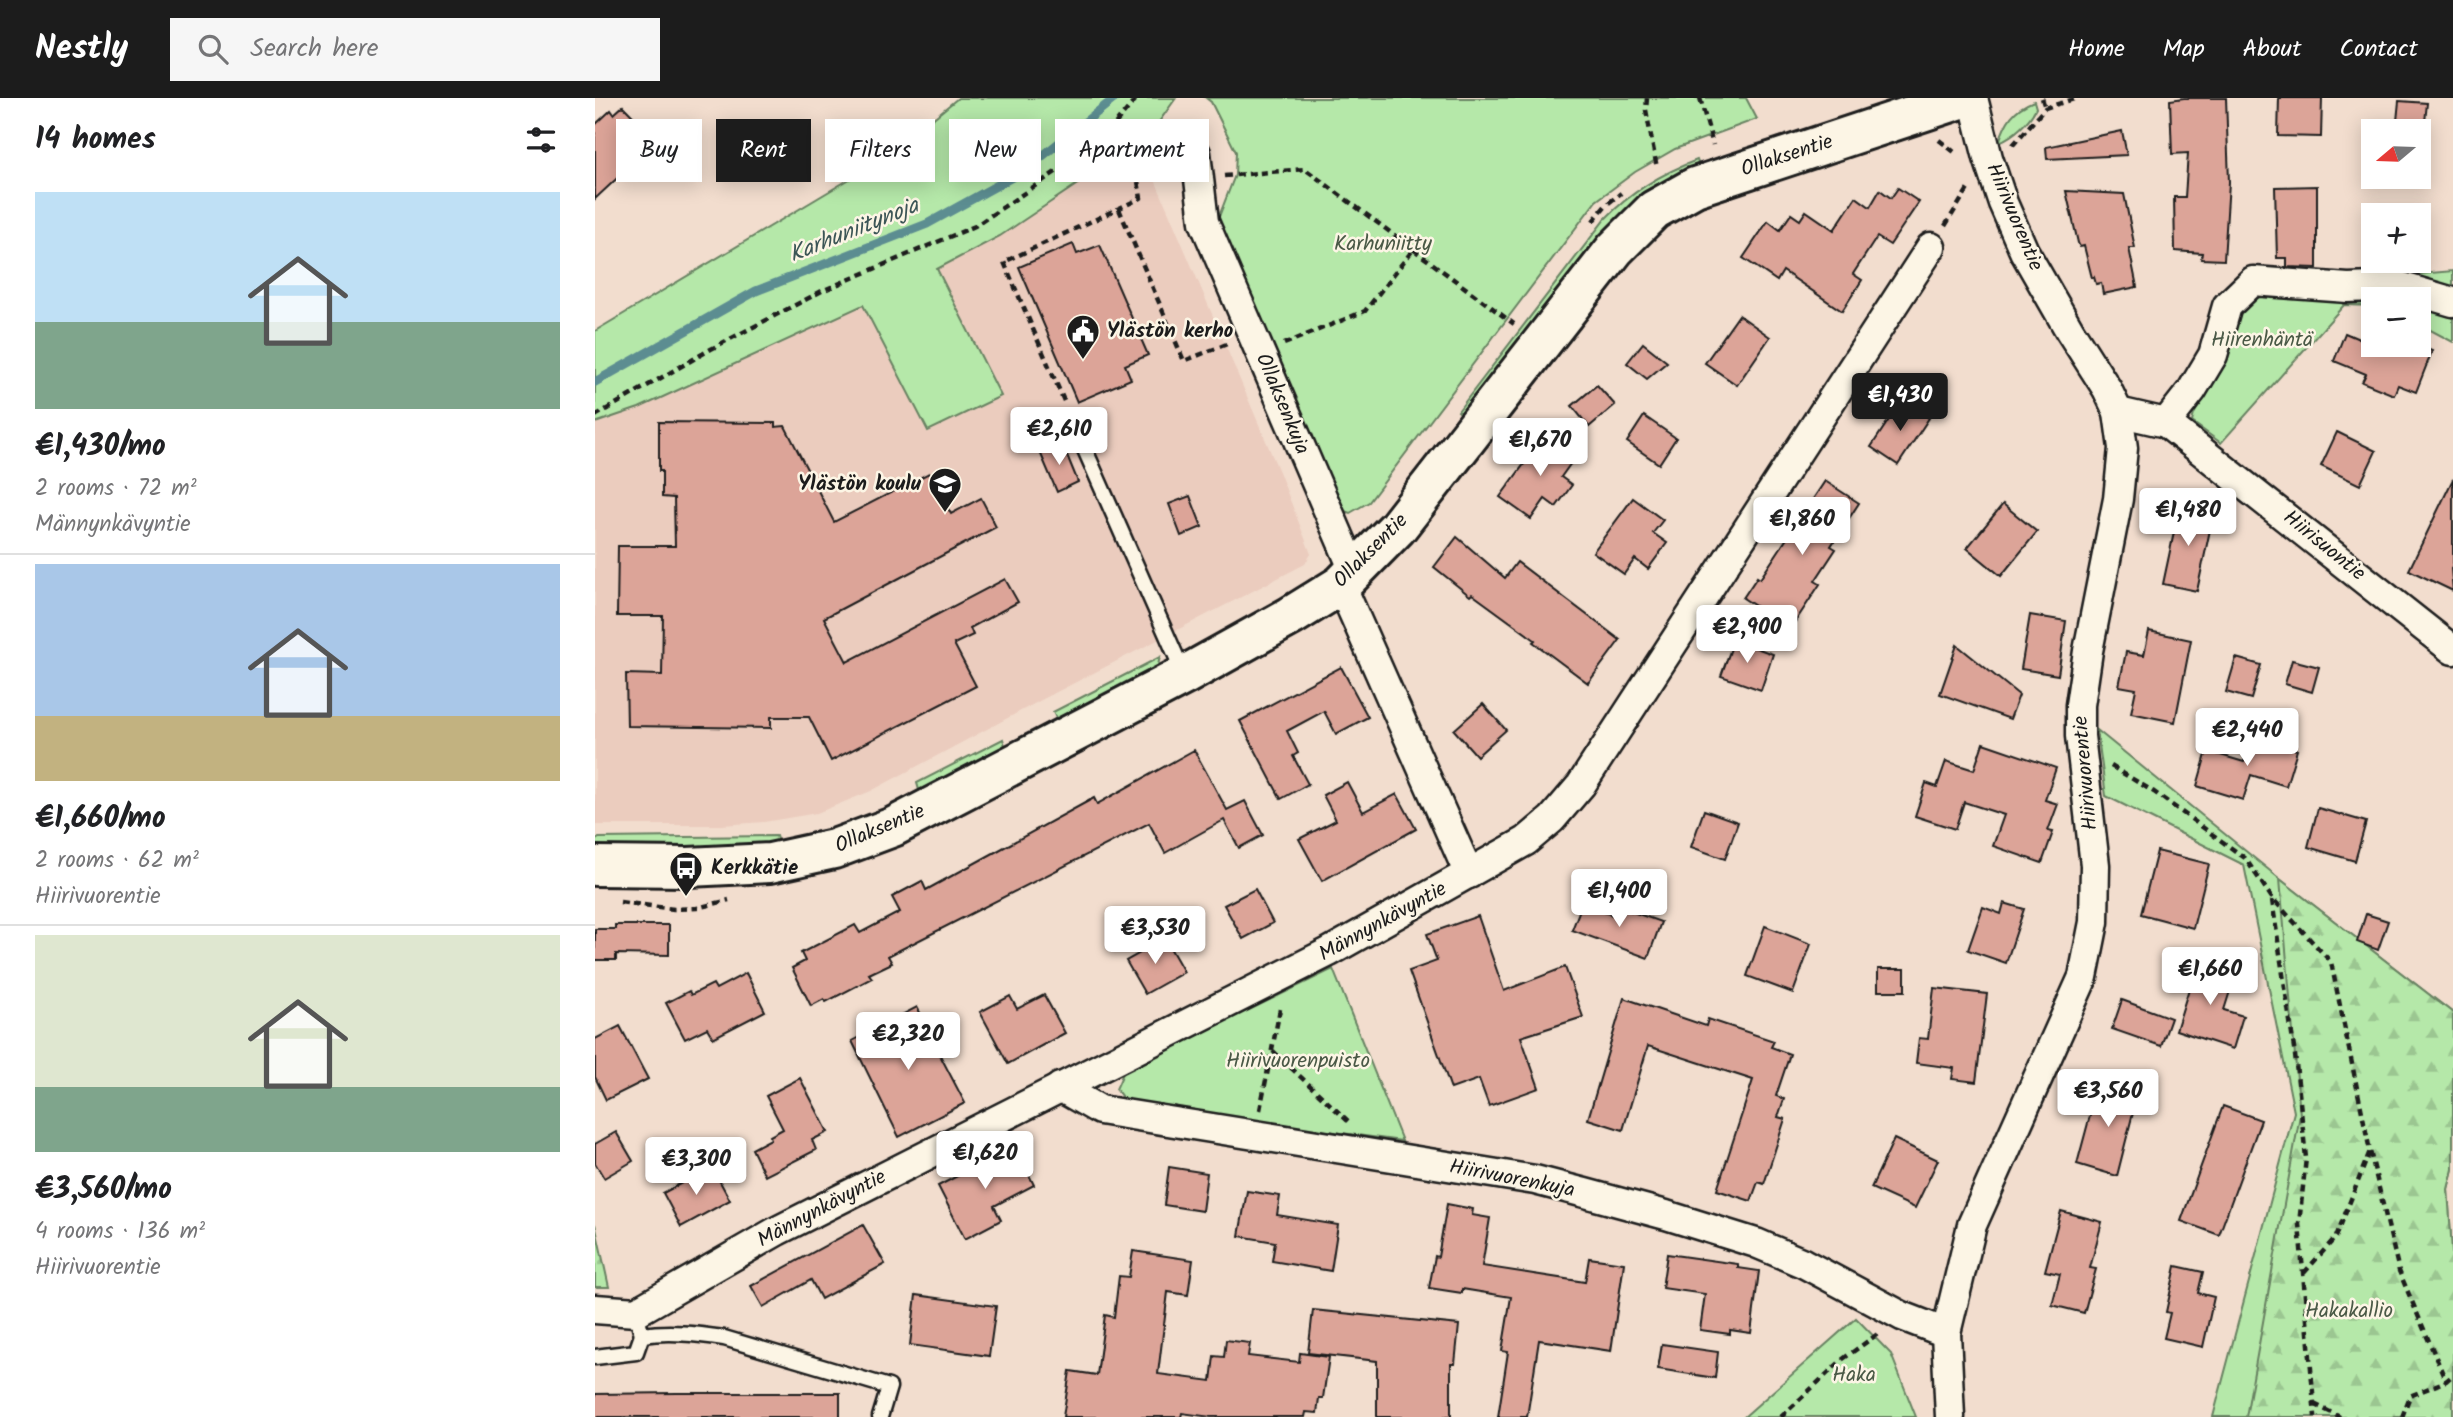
<!DOCTYPE html>
<html lang="en">
<head>
<meta charset="utf-8">
<style>
	:root { --surface:#fff; --page:#f6f6f6; --text:#202124; --muted:#757577; --line:#e0e0e0; --accent:#1c1c1c }
	body { margin:0; font-family:Kalam,sans-serif; background:var(--page); color:var(--text); height:100vh; display:flex; flex-direction:column; font-size:26px; white-space:nowrap }
	* { box-sizing:border-box; margin:0 }
	p { font-size:23px; color:var(--muted) }
	.icon { flex:none; width:38px; height:38px; fill:none; stroke:currentColor; stroke-width:2; stroke-linecap:round; stroke-linejoin:round }
	.map { position:relative; flex:1; overflow:hidden }
	.details { display:flex; flex-direction:column; background:var(--surface); width:595px }
	.details>* { flex:none }
	.banner { position:absolute; left:21px; top:21px; width:665px; height:63px; display:flex; gap:14px }
	.needle { width:46px; rotate:251deg }
	.tools { position:absolute; left:1766px; top:21px; display:grid; gap:14px }
	.tools a { display:grid; place-items:center; width:70px; height:70px; border-radius:0px; background:var(--surface); box-shadow:0 4px 18px #0003; font-size:35px }
	.price { position:absolute; translate:-50% -60px; padding:0 16px; border-radius:7px; background:#fff; color:#222; font-size:23px; line-height:46px; filter:drop-shadow(0 2px 4px #0008) }
	.price::after { content:''; position:absolute; left:50%; top:42px; width:21px; height:16px; margin-left:-10px; background:inherit; clip-path:polygon(0 0,100% 0,50% 100%) }
	.price.selected { background:var(--accent); color:#fff }
	ul { padding:0; list-style:none }
	li { display:grid; align-content:center; gap:14px; height:371px; padding:0 35px }
	li+li { border-top:2px solid var(--line) }
	li span { display:grid; place-items:center; height:217px; border-radius:0px; color:#555 }
	li>.icon { margin-inline-start:auto }
	span .icon { width:126px; height:126px; fill:#fffc; stroke-width:1 }
	li b { font-size:30px }
	h2 { display:flex; justify-content:space-between; align-items:center; height:84px; padding:0 35px; font-size:30px }
	.chip { padding:0 24px; border-radius:0px; background:var(--surface); box-shadow:0 4px 18px #0003; font-size:24px; line-height:63px }
	.chip.selected { background:var(--accent); color:#fff }
	header { display:flex; align-items:center; gap:42px; box-sizing:border-box; height:98px; padding:0 35px; background:var(--accent); color:#fff }
	header strong { font-size:33px }
	nav { display:flex; gap:38px; margin-inline-start:auto; font-size:24px }
	.search { width:490px; height:63px; background:var(--page); display:flex; align-items:center; gap:18px; box-sizing:border-box; padding:0 24px; border-radius:0px; color:var(--muted); font-size:26px }
	main { display:flex; flex:1; min-height:0 }
	.map>svg:first-child { display:block }
</style>
</head>
<body>
<header>
<strong>Nestly</strong>
<div class="search"><svg class="icon" aria-label="search" viewBox="0 0 24 24"><circle cx="10" cy="10" r="6"/><path d="M15 15l6 6"/></svg>Search here</div>
<nav><a>Home</a><a>Map</a><a>About</a><a>Contact</a></nav>
</header>
<main>
<section class="details">
<h2>14 homes<svg class="icon" aria-label="filters" viewBox="0 0 24 24"><path d="M4 7h16M4 17h16"/><circle cx="9" cy="7" r="2"/><circle cx="15" cy="17" r="2"/></svg></h2>
<ul>
<li><span style="background:linear-gradient(#bfe0f5 60%,#7fa58c 0)"><svg class="icon" aria-label="home" viewBox="0 0 24 24"><path d="M3 11l9-7 9 7M6 9v11h12V9"/></svg></span><div><b>€1,430/mo</b><p>2 rooms · 72 m²</p><p>Männynkävyntie</p></div></li>
<li><span style="background:linear-gradient(#a9c7e8 70%,#c2b280 0)"><svg class="icon" aria-label="home" viewBox="0 0 24 24"><path d="M3 11l9-7 9 7M6 9v11h12V9"/></svg></span><div><b>€1,660/mo</b><p>2 rooms · 62 m²</p><p>Hiirivuorentie</p></div></li>
<li><span style="background:linear-gradient(#dfe7d0 70%,#7fa58c 0)"><svg class="icon" aria-label="home" viewBox="0 0 24 24"><path d="M3 11l9-7 9 7M6 9v11h12V9"/></svg></span><div><b>€3,560/mo</b><p>4 rooms · 136 m²</p><p>Hiirivuorentie</p></div></li>
</ul>
</section>
<div class="map">
<svg width="1858" height="1319" viewBox="0 0 1858 1319">
	<defs>
		<pattern id="forest-firs" width="22" height="20" patternUnits="userSpaceOnUse" patternTransform="scale(1.75)"><rect width="22" height="20" fill="#b5e8a9"/><path d="M5 1l3.5 6h-7zM16 11l3.5 6h-7z" fill="#9bc691"/></pattern>
	</defs>
	<rect width="100%" height="100%" fill="#f2ddce"/>
	<filter id="ink" filterUnits="userSpaceOnUse"><feTurbulence type="fractalNoise" baseFrequency=".0143" numOctaves="2"/><feDisplacementMap in="SourceGraphic" scale="14" xChannelSelector="R" yChannelSelector="G"/><feConvolveMatrix kernelMatrix="1 2 1 2 8 2 1 2 1" color-interpolation-filters="sRGB"/></filter>
	<g filter="url(#ink)">
		<!-- built -->
		<polygon fill="#ebccbe" points="546,49 685,376 716,456 710,466 450,600 276,693 222,715 169,724 127,727 0,727 0,325 44,310 529,55"/>
		<!-- green -->
		<g fill="#b5e8a9" stroke="#688262" stroke-width="2">
			<polygon points="363,0 581,0 546,49 529,55 405,138 342,171 406,298 333,333 268,207 44,310 0,325 0,233 253,82 308,45"/>
			<polygon points="611,0 1151,0 1162,21 1080,51 1040,74 1001,103 774,404 755,415 747,412 620,129 640,77 641,54 616,4"/>
			<path d="M1439 3 1441 10C1434 24 1419 38 1404 44 1411 23 1418 11 1439 3Z"/>
			<path d="M1102 62 1105 71 872 321 863 313 1010 121C1036 94 1067 75 1102 62Z"/>
			<polygon points="1858,173 1858,244 1824,226 1824,201 1778,201 1778,208 1749,207 1626,345 1597,324 1599,316 1620,281 1635,218 1698,177 1743,183"/>
			<polygon points="565,559 561,575 464,626 458,614"/>
			<polygon points="1502,632 1685,781 1858,915 1858,1071 1853,1091 1858,1170 1858,1319 1618,1319 1699,1014 1649,767 1511,698"/>
			<polygon points="408,641 412,654 326,699 322,685"/>
			<polygon points="181,738 184,748 0,753 0,742 4,740"/>
			<polygon points="738,871 807,1043 533,1007 521,991 529,973"/>
			<polygon points="1261,1220 1296,1256 1321,1319 1149,1319"/>
		</g>
		<!-- forest -->
		<g fill="url(#forest-firs)" stroke="#688262" stroke-width="2">
			<polygon points="1685,781 1858,915 1858,1071 1853,1091 1858,1170 1858,1319 1651,1319 1705,1017"/>
			<polygon points="0,1126 14,1189 0,1189"/>
		</g>
		<g fill="none" stroke-linecap="round" stroke-linejoin="round">
			<!-- stream -->
			<polyline stroke="#5c8d91" stroke-width="9" points="0,284 161,193 332,126 430,72 520,0"/>
		</g>
		<!-- building -->
		<g fill="#dca498" stroke="#1c1c1c" stroke-width="2">
			<polygon points="1589,0 1631,0 1634,84 1629,162 1606,161 1607,155 1580,153 1579,99 1590,99 1593,55 1577,56 1575,2"/>
			<polygon points="1684,0 1727,0 1726,39 1683,38"/>
			<polygon points="1804,3 1832,5 1829,33 1801,33"/>
			<polygon points="28,8 69,50 39,79 32,71 0,101 0,27 16,12 19,16"/>
			<polygon points="1527,33 1532,57 1452,61 1451,49"/>
			<polygon points="1722,88 1722,170 1692,169 1692,160 1682,160 1680,89"/>
			<polygon points="1303,90 1324,104 1295,147 1282,139 1258,176 1267,182 1247,213 1188,173 1182,183 1148,160 1173,123 1185,132 1196,116 1205,122 1211,113 1239,132 1261,99 1275,109 1285,92 1296,100"/>
			<polygon points="1471,93 1529,96 1540,150 1534,150 1542,189 1508,196 1506,185 1501,186 1499,179 1497,180 1489,148 1485,149 1483,145"/>
			<polygon points="478,146 482,156 505,147 553,257 530,267 536,281 482,304 424,169"/>
			<polygon points="1144,217 1175,239 1142,287 1110,265"/>
			<polygon points="1750,235 1778,247 1822,247 1837,253 1821,294 1803,287 1799,297 1767,284 1771,276 1739,263"/>
			<polygon points="1048,245 1072,264 1052,281 1032,265"/>
			<polygon points="1002,287 1020,307 994,329 977,308"/>
			<polygon points="1307,302 1334,320 1303,367 1276,349"/>
			<polygon points="1049,318 1081,340 1064,366 1032,344"/>
			<polygon points="64,324 180,325 180,329 190,328 239,424 334,375 356,416 386,400 401,429 229,520 252,564 410,481 423,504 375,530 378,537 359,546 381,588 236,663 214,619 176,619 176,630 32,628 31,576 67,577 68,518 22,518 23,448 80,448 79,400 67,399 67,373 64,373"/>
			<polygon points="1742,334 1781,353 1765,387 1726,368"/>
			<polygon points="951,336 981,358 966,379 977,387 961,409 950,401 936,421 905,399"/>
			<polygon points="467,345 483,384 462,394 445,354"/>
			<polygon points="1858,381 1858,466 1856,471 1858,493 1814,472"/>
			<polygon points="1230,383 1264,405 1236,448 1241,451 1220,483 1225,486 1198,527 1190,522 1188,526 1148,500 1162,479 1165,481"/>
			<polygon points="595,398 607,429 586,438 574,406"/>
			<polygon points="1038,400 1068,422 1058,435 1072,445 1053,471 1040,461 1029,476 998,454"/>
			<polygon points="1408,406 1442,434 1406,478 1372,450"/>
			<polygon points="1585,406 1619,413 1602,493 1568,486"/>
			<polygon points="862,439 910,480 922,464 1025,542 993,585 938,544 940,542 877,496 875,498 839,469"/>
			<polygon points="1435,517 1471,523 1463,577 1426,571"/>
			<polygon points="1554,533 1596,542 1580,624 1536,615 1541,591 1524,588 1531,554 1549,557"/>
			<polygon points="1139,542 1178,556 1166,592 1126,578"/>
			<polygon points="1362,547 1424,597 1415,621 1345,596"/>
			<polygon points="1641,560 1666,567 1656,601 1631,594"/>
			<polygon points="1697,562 1724,569 1717,594 1690,586"/>
			<polygon points="746,569 773,619 741,636 729,613 692,633 703,655 698,658 713,686 686,701 645,623"/>
			<polygon points="888,606 911,632 882,658 859,632"/>
			<polygon points="1657,638 1702,652 1691,688 1656,677 1648,702 1602,688 1612,653 1649,664"/>
			<polygon points="1388,645 1461,670 1450,702 1463,706 1453,733 1458,734 1447,765 1398,748 1409,717 1369,704 1360,731 1320,718 1331,685 1342,689 1351,663 1379,672"/>
			<polygon points="599,652 632,712 650,703 668,737 644,750 629,722 570,755 554,725 293,858 297,865 274,876 277,880 231,904 229,901 216,908 197,870 210,863 206,855 260,827 265,835 305,814 297,799 327,783 331,792 499,700 502,706"/>
			<polygon points="752,684 768,714 802,696 821,731 727,783 704,741 741,722 728,697"/>
			<polygon points="1723,710 1771,724 1760,763 1713,749"/>
			<polygon points="1109,712 1143,724 1130,761 1096,749"/>
			<polygon points="1562,753 1614,766 1598,830 1546,816"/>
			<polygon points="660,791 678,825 648,841 629,807"/>
			<polygon points="1409,805 1429,811 1411,865 1373,852 1388,809 1406,816"/>
			<polygon points="987,806 1017,817 1021,808 1066,824 1053,860 977,832"/>
			<polygon points="1771,816 1793,823 1783,852 1762,844"/>
			<polygon points="883,818 909,893 970,869 988,919 926,939 944,990 894,1008 884,981 856,991 814,873 842,863 832,836"/>
			<polygon points="20,827 74,827 74,857 21,856 21,862 0,862 0,831 20,831"/>
			<polygon points="1170,828 1216,846 1198,895 1152,878"/>
			<polygon points="570,841 589,874 550,896 531,863"/>
			<polygon points="1603,862 1641,874 1629,912 1648,918 1638,951 1581,932"/>
			<rect x="1283" y="871" width="27" height="22"/>
			<polygon points="151,875 170,913 118,940 112,930 90,941 71,905 94,893 96,897 118,886 121,891"/>
			<polygon points="1339,890 1392,896 1381,984 1357,981 1359,970 1321,965 1324,940 1333,941"/>
			<polygon points="449,897 470,935 413,966 385,914 415,898 422,911"/>
			<polygon points="1029,900 1111,928 1113,921 1179,943 1176,949 1195,956 1181,998 1189,1001 1183,1019 1190,1021 1169,1086 1163,1084 1156,1103 1122,1092 1158,982 1053,948 1028,1032 993,1021"/>
			<polygon points="1527,902 1576,920 1566,948 1517,931"/>
			<polygon points="322,909 338,939 336,940 370,1005 304,1039 257,943"/>
			<polygon points="25,928 53,981 11,1002 0,979 0,941"/>
			<polygon points="205,980 233,1034 217,1042 221,1052 170,1078 157,1051 176,1041 175,1038 188,1031 171,998"/>
			<polygon points="1504,984 1543,995 1522,1078 1482,1066"/>
			<polygon points="1628,1008 1666,1022 1624,1137 1586,1123"/>
			<polygon points="21,1034 38,1063 9,1080 0,1065 0,1046"/>
			<polygon points="1299,1041 1343,1062 1320,1110 1276,1090"/>
			<polygon points="420,1048 439,1087 399,1108 406,1122 370,1141 343,1088"/>
			<polygon points="117,1069 135,1102 86,1129 68,1095"/>
			<polygon points="574,1069 612,1075 607,1113 569,1107"/>
			<polygon points="652,1093 685,1098 682,1117 743,1127 736,1173 677,1163 680,1144 644,1138"/>
			<polygon points="852,1106 878,1111 877,1117 895,1120 887,1168 990,1184 994,1160 1029,1165 1016,1253 944,1242 932,1319 903,1319 913,1254 907,1253 916,1199 867,1191 867,1195 834,1190 840,1158 843,1159"/>
			<polygon points="1466,1113 1507,1124 1495,1170 1501,1171 1489,1215 1457,1207 1465,1176 1450,1173"/>
			<polygon points="268,1127 290,1166 226,1201 216,1182 168,1209 156,1188"/>
			<polygon points="538,1153 598,1162 593,1197 573,1194 563,1276 616,1283 619,1258 629,1259 631,1242 655,1245 653,1258 704,1264 705,1255 734,1259 728,1300 724,1300 722,1315 711,1314 710,1319 616,1319 587,1315 586,1319 468,1319 475,1273 502,1277 510,1217 519,1219 524,1178 534,1179"/>
			<polygon points="1072,1156 1143,1166 1143,1170 1164,1173 1156,1235 1135,1232 1135,1236 1105,1232 1110,1196 1067,1190"/>
			<polygon points="1581,1168 1608,1174 1603,1195 1619,1199 1608,1249 1569,1240 1575,1215 1571,1214"/>
			<polygon points="321,1197 401,1208 394,1258 315,1247"/>
			<polygon points="718,1212 864,1227 860,1266 856,1266 856,1319 782,1319 782,1263 713,1255"/>
			<polygon points="1067,1246 1123,1254 1120,1280 1063,1271"/>
			<polygon points="82,1295 245,1295 245,1319 0,1319 0,1296"/>
		</g>
		<g fill="none" stroke-linecap="round" stroke-linejoin="round">
			<defs>
				<g id="lane">
					<polyline points="476,320 589,576"/>
					<path d="M41 1214 47 1237C75 1233 101 1236 129 1240L294 1289 285 1319"/>
					<polyline points="0,1259 41,1254 47,1237"/>
				</g>
				<g id="street">
					<polyline points="601,55 609,124 760,475"/>
					<polyline points="1523,314 1571,325 1858,552"/>
					<polyline points="1571,325 1597,292 1618,257 1632,208 1658,183 1753,190 1804,188 1858,204"/>
					<polyline points="746,487 874,776"/>
					<polyline points="465,989 505,1012 940,1082 990,1095 1071,1117 1161,1145 1208,1165 1307,1218 1351,1235"/>
					<polyline points="0,1211 41,1214 182,1133 734,854 931,743 957,721 986,687 1336,149"/>
					<polyline points="1355,1319 1351,1235 1377,1127 1488,879 1499,824 1500,767 1485,638 1485,607 1493,553 1523,401 1528,350 1523,314 1512,291 1475,233 1429,153 1408,105 1393,60 1378,0"/>
				</g>
				<polyline id="secondary" points="0,768 93,769 175,765 239,751 298,729 590,577 696,518 746,487 802,430 1020,151 1059,112 1100,89 1369,0"/>
			</defs>
			<!-- lane casing -->
			<use href="#lane" stroke="#1c1c1c" stroke-width="19"/>
			<!-- street casing -->
			<use href="#street" stroke="#1c1c1c" stroke-width="33"/>
			<!-- secondary casing -->
			<use href="#secondary" stroke="#1c1c1c" stroke-width="44"/>
			<!-- path -->
			<g stroke="#1c1c1c" stroke-width="4.5" stroke-dasharray="7 5" stroke-linecap="butt">
				<polyline points="1052,0 1051,12 1062,70"/>
				<polyline points="1105,0 1118,47"/>
				<polyline points="1447,0 1450,10"/>
				<polyline points="1344,42 1362,56"/>
				<polyline points="505,45 536,45"/>
				<polyline points="1418,47 1450,10 1482,0"/>
				<polyline points="629,78 710,71 919,226"/>
				<polyline points="524,111 589,263 632,246"/>
				<polyline points="998,123 1011,107 1026,95"/>
				<polyline points="1350,128 1373,91"/>
				<polyline points="689,246 770,213 817,153"/>
				<polyline points="469,303 409,164 546,100 536,45 549,37"/>
				<polyline points="0,318 116,251 227,193 380,128 504,45 542,0"/>
				<polyline points="1516,668 1559,694 1650,760 1677,800 1736,864 1775,1053 1804,1173 1851,1283"/>
				<polyline points="1677,802 1700,957 1711,1060 1704,1126 1720,1319"/>
				<polyline points="25,804 79,811 102,810 134,802"/>
				<polyline points="678,953 753,1023"/>
				<polyline points="665,1012 685,911"/>
				<polyline points="1709,1175 1741,1139 1775,1053"/>
				<polyline points="1719,1306 1745,1319"/>
				<polyline points="1186,1319 1248,1261 1284,1235"/>
				<polyline points="1807,1319 1815,1298 1851,1283 1858,1277"/>
			</g>
			<!-- lane -->
			<use href="#lane" stroke="#fcf5e5" stroke-width="14"/>
			<!-- street -->
			<use href="#street" stroke="#fcf5e5" stroke-width="28"/>
			<!-- secondary -->
			<use href="#secondary" stroke="#fcf5e5" stroke-width="38"/>
		</g>
	</g>
	<!-- icons -->
	<defs>
		<symbol id="civic-pin" viewBox="-11 -11 22 30"><path d="M0 17L-7.5 6A9.5 9.5 0 1 1 7.5 6Z" fill="#1c1c1c" stroke="#fcf5e5"/><path d="M-.6-6.5H3V-4.5H.6V-3L4-1V1h2V6H-6V1h2V-1L-.6-3ZM-1.2 2.5V6h2.4V2.5Z" fill="#fff"/></symbol>
		<symbol id="school-pin" viewBox="-11 -11 22 30"><path d="M0 17L-7.5 6A9.5 9.5 0 1 1 7.5 6Z" fill="#1c1c1c" stroke="#fcf5e5"/><path d="M0-5L7-2L0 1L-7-2ZM-4 1L0 2.5L4 1V4Q0 6-4 4Z" fill="#fff"/></symbol>
		<symbol id="bus-pin" viewBox="-11 -11 22 30"><path d="M0 17L-7.5 6A9.5 9.5 0 1 1 7.5 6Z" fill="#1c1c1c" stroke="#fcf5e5"/><path d="M-5-6H5V4H4V6H2V4H-2V6H-4V4H-5ZM-3.5-4V0h7V-4ZM-3.5 1.2v1.5H-2V1.2ZM2 1.2v1.5H3.5V1.2Z" fill="#fff"/></symbol>
	</defs>
	<g fill-rule="evenodd">
		<use href="#civic-pin" x="469" y="214" width="38" height="52"/>
		<use href="#school-pin" x="331" y="367" width="38" height="52"/>
		<use href="#bus-pin" x="72" y="751" width="38" height="52"/>
	</g>
	<g text-anchor="middle" dominant-baseline="central" stroke-width="5" stroke-linejoin="round" paint-order="stroke">
		<!-- street labels -->
		<g font-size="21" fill="#1c1c1c" stroke="#fcf5e5">
			<text transform="translate(1192 58) rotate(-18)">Ollaksentie</text>
			<text transform="translate(1419 119) rotate(67)">Hiirivuorentie</text>
			<text transform="translate(687 306) rotate(67)">Ollaksenkuja</text>
			<text transform="translate(1729 448) rotate(39)">Hiirisuontie</text>
			<text transform="translate(776 453) rotate(-45)">Ollaksentie</text>
			<text transform="translate(1491 675) rotate(-95)">Hiirivuorentie</text>
			<text transform="translate(285 731) rotate(-23)">Ollaksentie</text>
			<text transform="translate(788 824) rotate(-29)">Männynkävyntie</text>
			<text transform="translate(917 1081) rotate(11)">Hiirivuorenkuja</text>
			<text transform="translate(227 1111) rotate(-28)">Männynkävyntie</text>
		</g>
		<!-- park labels -->
		<g font-size="21" fill="#4a5946" stroke="#fcf5e5">
			<text x="788" y="146">Karhuniitty</text>
			<text x="1667" y="242">Hiirenhäntä</text>
			<text x="703" y="963">Hiirivuorenpuisto</text>
			<text x="1754" y="1213">Hakakallio</text>
			<text x="1259" y="1277">Haka</text>
		</g>
		<!-- poi labels -->
		<g font-size="21" font-weight="bold" fill="#1c1c1c" stroke="#fcf5e5" text-anchor="start">
			<text x="512" y="233">Ylästön kerho</text>
			<text x="326" y="386" text-anchor="end">Ylästön koulu</text>
			<text x="116" y="770">Kerkkätie</text>
		</g>
		<!-- water labels -->
		<g font-size="23" font-style="italic" fill="#3c5556" stroke="#fcf5e5">
			<text transform="translate(259 133) rotate(-22)">Karhuniitynoja</text>
		</g>
	</g>
</svg>
<div class="tools">
<a><svg class="needle" viewBox="-14 -14 28 28"><path d="M0-13l5 13h-10z" fill="#e53935"/><path d="M0 13l5-13h-10z" fill="#757577"/></svg></a>
<a>+</a>
<a>−</a>
</div>
<b class="price selected" style="left:1305px;top:335px">€1,430</b>
<b class="price" style="left:464px;top:369px">€2,610</b>
<b class="price" style="left:945px;top:380px">€1,670</b>
<b class="price" style="left:1593px;top:450px">€1,480</b>
<b class="price" style="left:1207px;top:459px">€1,860</b>
<b class="price" style="left:1152px;top:567px">€2,900</b>
<b class="price" style="left:1652px;top:670px">€2,440</b>
<b class="price" style="left:1024px;top:831px">€1,400</b>
<b class="price" style="left:560px;top:868px">€3,530</b>
<b class="price" style="left:1615px;top:909px">€1,660</b>
<b class="price" style="left:313px;top:974px">€2,320</b>
<b class="price" style="left:1513px;top:1031px">€3,560</b>
<b class="price" style="left:390px;top:1093px">€1,620</b>
<b class="price" style="left:101px;top:1099px">€3,300</b>
<div class="banner">
<a class="chip">Buy</a>
<a class="chip selected">Rent</a>
<a class="chip">Filters</a>
<a class="chip">New</a>
<a class="chip">Apartment</a>
</div>
</div>
</main>
</body>
</html>
